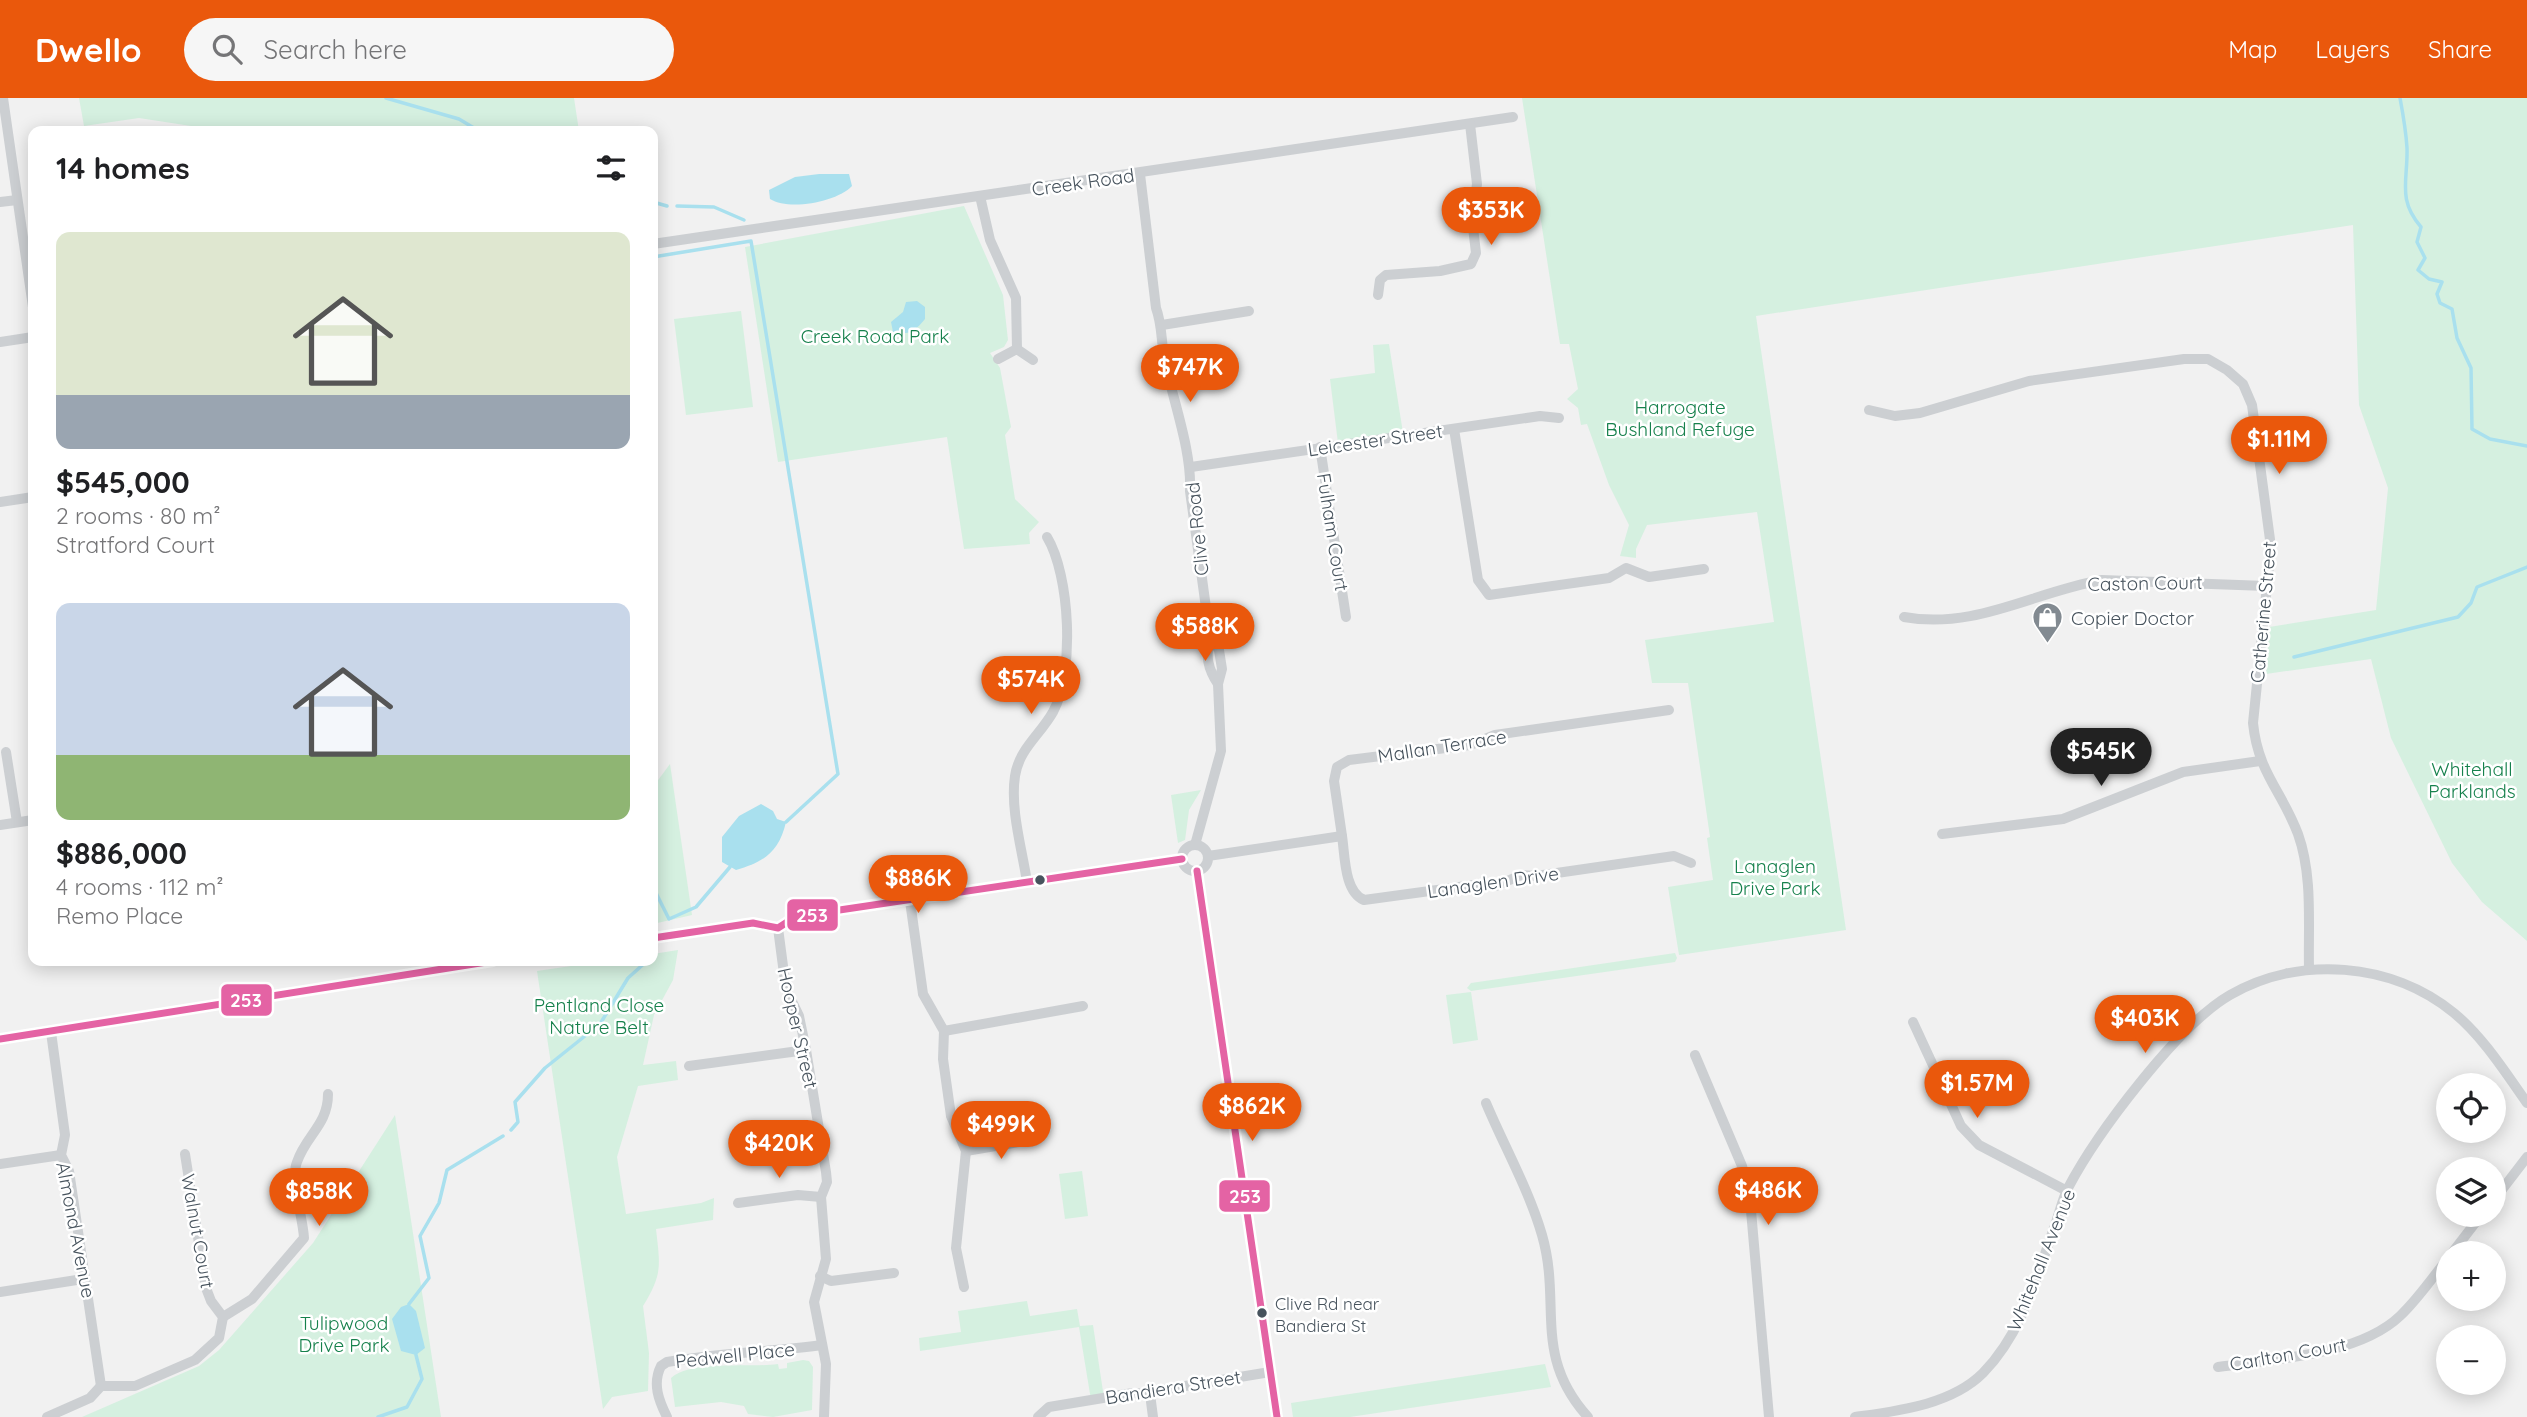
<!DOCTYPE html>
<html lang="en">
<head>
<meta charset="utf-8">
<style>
	:root { --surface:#fff; --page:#f6f6f6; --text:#202124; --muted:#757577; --accent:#ea580c }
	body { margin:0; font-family:Quicksand,sans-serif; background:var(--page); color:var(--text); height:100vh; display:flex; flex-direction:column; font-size:26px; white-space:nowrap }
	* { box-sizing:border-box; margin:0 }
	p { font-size:23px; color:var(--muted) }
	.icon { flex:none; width:38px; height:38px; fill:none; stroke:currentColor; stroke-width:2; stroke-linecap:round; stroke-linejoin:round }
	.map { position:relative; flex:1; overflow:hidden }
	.sheet { position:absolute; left:28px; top:28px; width:630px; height:840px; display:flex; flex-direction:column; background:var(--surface); border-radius:14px; box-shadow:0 4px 18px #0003 }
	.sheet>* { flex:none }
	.fabs { position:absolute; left:2436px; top:975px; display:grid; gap:14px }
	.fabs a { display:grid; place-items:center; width:70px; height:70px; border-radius:50%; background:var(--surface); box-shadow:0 4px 18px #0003; font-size:35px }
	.price { position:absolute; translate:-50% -60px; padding:0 16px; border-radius:24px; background:var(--accent); color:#fff; font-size:23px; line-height:46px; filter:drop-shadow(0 2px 4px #0008) }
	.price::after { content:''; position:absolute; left:50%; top:42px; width:21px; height:16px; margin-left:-10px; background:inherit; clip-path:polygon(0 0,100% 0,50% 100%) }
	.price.active { background:#222; color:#fff }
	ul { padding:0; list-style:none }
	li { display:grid; align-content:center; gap:14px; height:371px; padding:0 28px }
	li span { display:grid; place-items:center; height:217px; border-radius:14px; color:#555 }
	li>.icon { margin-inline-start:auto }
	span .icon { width:126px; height:126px; fill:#fffc; stroke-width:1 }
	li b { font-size:30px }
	h2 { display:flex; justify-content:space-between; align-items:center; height:84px; padding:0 28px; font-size:30px }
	header { display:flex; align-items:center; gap:42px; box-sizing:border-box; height:98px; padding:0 35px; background:var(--accent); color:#fff }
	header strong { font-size:33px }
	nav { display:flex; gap:38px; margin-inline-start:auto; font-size:24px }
	.search { width:490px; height:63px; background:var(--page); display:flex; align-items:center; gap:18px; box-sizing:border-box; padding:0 24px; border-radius:38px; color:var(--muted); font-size:26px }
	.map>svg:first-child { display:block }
</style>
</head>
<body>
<header>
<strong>Dwello</strong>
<div class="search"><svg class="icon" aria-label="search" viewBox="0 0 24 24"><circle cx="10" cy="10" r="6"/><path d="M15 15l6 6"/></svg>Search here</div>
<nav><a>Map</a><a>Layers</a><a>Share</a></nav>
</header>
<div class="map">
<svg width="2527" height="1319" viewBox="0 0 2527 1319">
	<rect width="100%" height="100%" fill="#f1f1f1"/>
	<!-- green -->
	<g fill="#d5f0e0">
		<polygon points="79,0 574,0 579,33 204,33 204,30 139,20 84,28"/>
		<polygon points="1522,0 2527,0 2527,843 2482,804 2452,765 2391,640 2371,561 2266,576 2269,529 2376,512 2388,390 2359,307 2353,127 1756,218 1846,832 1679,857 1668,789 1713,782 1707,740 1710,739 1688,585 1652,585 1645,542 1774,524 1757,414 1647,427 1636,451 1636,460 1620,458 1629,427 1609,387 1587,326 1581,327 1578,310 1567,301 1578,291 1569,246 1560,246"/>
		<polygon points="964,108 1003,197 1008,242 1004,249 990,255 1000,270 1011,329 1005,337 1015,401 1039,424 1029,435 1030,446 964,451 947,339 778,364 745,149"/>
		<polygon points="741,213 753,309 686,317 674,221"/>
		<polygon points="1389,246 1403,335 1338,345 1330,281 1375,275 1373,247"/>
		<polygon points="670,666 692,817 653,826 653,689"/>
		<polygon points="1201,692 1189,712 1185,742 1178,745 1171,697"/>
		<path d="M678 852 673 882 654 917 643 967 676 963 678 982 638 988 617 1059 626 1116 701 1105 714 1100 713 1122 656 1131C660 1167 663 1176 643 1208L649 1255 648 1293 612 1299 603 1311 537 873 605 863H653V856Z"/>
		<polygon points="1675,855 1677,860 1675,864 1471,893 1467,890 1471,885"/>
		<polygon points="1471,894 1478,942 1453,946 1446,897"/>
		<polygon points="395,1017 441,1319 82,1319 199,1268 219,1252 313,1145"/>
		<polygon points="1082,1073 1088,1118 1065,1121 1059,1076"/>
		<polygon points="1027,1203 1030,1218 1077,1211 1080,1228 1093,1227 1104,1300 1091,1302 1079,1229 920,1253 919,1240 961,1234 958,1213"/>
		<path d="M803 1262 809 1263 813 1269 812 1312 773 1319 748 1316 744 1308 721 1304 675 1309 671 1280C691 1262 751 1270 778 1266L779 1271 787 1270V1265Z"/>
		<polygon points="1545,1266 1551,1289 1350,1319 1293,1319 1291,1305"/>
	</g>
	<!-- water -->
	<g fill="#a9e0ee">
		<path d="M819 76H849L852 88C837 104 789 113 770 101L769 92 795 79Z"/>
		<path d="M917 203 925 209V221C915 233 909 238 893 234L891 224 903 214 906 204Z"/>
		<path d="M761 706 773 713 777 721 786 724C779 754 764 764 736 772L722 764V739L739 718Z"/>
		<polygon points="409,1206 416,1213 425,1250 416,1257 401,1253 392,1221 401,1209"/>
	</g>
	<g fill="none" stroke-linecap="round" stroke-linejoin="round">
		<!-- stream -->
		<g stroke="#a9e0ee" stroke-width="3.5">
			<polyline points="386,0 459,21 479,33"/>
			<path d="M2400 0C2403 16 2406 33 2407 50 2408 83 2397 101 2421 129L2417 144 2425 160 2418 172 2429 181 2442 184 2437 196 2440 205 2452 211 2457 240 2471 270 2472 331 2490 341 2527 348"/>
			<polyline points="653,104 667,108"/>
			<polyline points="677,108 714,109 744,122"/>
			<polyline points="653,159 751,143 838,676 786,724"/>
			<polyline points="2294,559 2458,519 2471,505 2477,489 2527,469"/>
			<polyline points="653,789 669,821 696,809 730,769"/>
			<polyline points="511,1032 518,1024 515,1004 545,970 600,926 628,880 647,863"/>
			<polyline points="409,1206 429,1180 420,1138 439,1105 447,1072 503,1038"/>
			<polyline points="378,1319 407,1309 422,1281 416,1257"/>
		</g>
		<!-- street -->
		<g stroke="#cccfd2" stroke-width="10">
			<polyline points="3,0 33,209"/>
			<path d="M1140 76 1156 210C1162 226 1161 241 1164 258 1172 301 1192 351 1190 393L1210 539C1205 558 1208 571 1218 586"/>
			<polyline points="980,98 990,142 1016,200 1017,251"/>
			<polyline points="0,104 17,102"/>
			<polyline points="653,146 1513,19"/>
			<polyline points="1378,197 1380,182 1386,177 1440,173 1471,166 1476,155 1472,121 1477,86 1470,26"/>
			<polyline points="1162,227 1249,213"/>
			<polyline points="0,244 33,239"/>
			<polyline points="998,261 1017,251 1033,262"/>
			<path d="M1869 312 1895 318 1920 315 2029 283 2184 261H2208L2227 272 2243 286 2252 307 2271 449 2253 625C2258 675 2282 693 2298 736 2313 778 2308 826 2309 871"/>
			<polyline points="1454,331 1478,482 1489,497 1609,480 1626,470 1649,479 1704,471"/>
			<polyline points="1320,349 1346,519"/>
			<polyline points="1191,369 1540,318 1559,320"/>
			<polyline points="0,404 33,399"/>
			<path d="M1904 519C1975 532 2033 494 2102 482L2266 488"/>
			<polyline points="6,654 17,724"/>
			<polyline points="0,727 33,722"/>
			<polyline points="1942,736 2063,721 2183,674 2260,663"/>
			<path d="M1342 738C1345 757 1344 794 1364 802L1481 786 1496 788 1521 777 1536 778 1674 758 1691 765"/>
			<circle cx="1195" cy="760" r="13"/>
			<polyline points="1195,747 1221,653 1218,586 1222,571 1219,552 1210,539"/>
			<polyline points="1208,758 1342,738 1334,683 1337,669 1349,662 1470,647 1495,637 1669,612"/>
			<polyline points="1197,773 1277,1319"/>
			<path d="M1027 784C1022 751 1010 711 1015 678 1019 651 1040 637 1053 614 1075 574 1070 477 1047 439"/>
			<polyline points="910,803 923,896 944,933 943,961 951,1018 966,1053 956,1150 964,1189"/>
			<polyline points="778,830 786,891 799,918 806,952 826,1074 827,1084 821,1099 826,1161 814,1204 826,1266 824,1319"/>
			<polyline points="653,840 753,825 778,830 792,821 826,814 1182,761"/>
			<polyline points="1913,924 1961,1028 1979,1047 2067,1093"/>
			<polyline points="944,933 1083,908"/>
			<polyline points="51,934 65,1037 61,1057 69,1073 101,1288"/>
			<polyline points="0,941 493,863"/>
			<polyline points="1695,957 1742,1068 1750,1101 1769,1319"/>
			<polyline points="689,968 806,952"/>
			<path d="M1486 1005C1504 1048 1529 1092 1542 1137 1562 1206 1532 1257 1588 1319"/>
			<polyline points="966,1053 1031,1042"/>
			<polyline points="0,1066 61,1057"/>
			<polyline points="2494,1102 2527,1059"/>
			<polyline points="738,1105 798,1097 821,1099"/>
			<polyline points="2452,1155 2482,1116"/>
			<polyline points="820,1178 831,1183 894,1175"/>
			<polyline points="0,1194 83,1181"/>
			<path d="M223 1219 252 1201 304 1140C303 1119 290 1082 297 1064 306 1037 328 1027 328 996"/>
			<path d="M2218 1269C2273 1261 2358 1258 2400 1218 2418 1201 2433 1179 2448 1160"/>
			<polyline points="101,1288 135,1288 195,1262 219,1240 223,1219 211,1203 206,1190 185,1056"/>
			<polyline points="1150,1296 1153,1319"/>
			<polyline points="47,1319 90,1300 101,1288"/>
			<path d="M667 1319C659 1303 652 1286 661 1268L667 1264C719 1255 770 1254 822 1247"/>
			<polyline points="1038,1319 1049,1309 1133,1295 1150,1296 1167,1291 1270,1274"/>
			<path d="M1855 1319C1897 1313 1951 1307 1983 1275 2022 1235 2036 1181 2054 1130 2059 1117 2062 1102 2068 1090 2097 1035 2178 927 2230 897 2299 857 2392 864 2454 915 2483 939 2505 974 2527 1005"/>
		</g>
		<defs>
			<g id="bus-1">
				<polyline points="1197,773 1277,1319"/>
				<polyline points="653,840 753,825 778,830 792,821 826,814 1182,761"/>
				<polyline points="0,941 493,863"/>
			</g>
		</defs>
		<!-- bus-1 casing -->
		<use href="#bus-1" stroke="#fff" stroke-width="12"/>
		<!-- bus-1 -->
		<use href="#bus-1" stroke="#e463a4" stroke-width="7"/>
	</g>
	<!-- icons -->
	<defs>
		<symbol id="shop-pin" viewBox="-11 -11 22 30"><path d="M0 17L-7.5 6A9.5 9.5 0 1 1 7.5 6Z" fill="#828a91" stroke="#fff"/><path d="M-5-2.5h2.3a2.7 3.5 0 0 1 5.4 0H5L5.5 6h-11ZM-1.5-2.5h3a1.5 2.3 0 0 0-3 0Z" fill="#fff"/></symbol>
	</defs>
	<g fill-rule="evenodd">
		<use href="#shop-pin" x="2030" y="502" width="35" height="47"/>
	</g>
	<!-- markers -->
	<g fill="#47535d" stroke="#fff" stroke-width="2.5">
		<circle cx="1040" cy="782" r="6"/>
		<circle cx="1262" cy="1215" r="6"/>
	</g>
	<g text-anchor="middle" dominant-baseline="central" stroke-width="5" stroke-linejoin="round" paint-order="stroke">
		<!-- bus labels -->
		<g font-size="17" fill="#47535d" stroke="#fff" text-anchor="start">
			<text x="1275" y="1205">Clive Rd near<tspan x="1275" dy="22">Bandiera St</tspan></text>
		</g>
		<!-- street labels -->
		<g font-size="19" fill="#47535d" stroke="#fff">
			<text transform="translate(1083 84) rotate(-8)">Creek Road</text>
			<text transform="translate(1375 342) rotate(-8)">Leicester Street</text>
			<text transform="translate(1197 431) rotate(-96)">Clive Road</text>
			<text transform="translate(1333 434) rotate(81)">Fulham Court</text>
			<text transform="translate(2145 485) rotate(-1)">Caston Court</text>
			<text transform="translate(2263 514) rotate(-85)">Catherine Street</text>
			<text transform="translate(1442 648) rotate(-9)">Mallan Terrace</text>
			<text transform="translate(1493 784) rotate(-8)">Lanaglen Drive</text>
			<text transform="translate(798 930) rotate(77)">Hooper Street</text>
			<text transform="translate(76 1132) rotate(79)">Almond Avenue</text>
			<text transform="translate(198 1133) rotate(80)">Walnut Court</text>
			<text transform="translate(2041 1162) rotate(-68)">Whitehall Avenue</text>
			<text transform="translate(2288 1256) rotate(-10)">Carlton Court</text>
			<text transform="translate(735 1257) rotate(-6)">Pedwell Place</text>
			<text transform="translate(1173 1289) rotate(-9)">Bandiera Street</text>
		</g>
		<!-- park labels -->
		<g font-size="19" fill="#16814c" stroke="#fff">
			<text x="875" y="238">Creek Road Park</text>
			<text x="1680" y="309">Harrogate<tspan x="1680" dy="22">Bushland Refuge</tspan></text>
			<text x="2472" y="671">Whitehall<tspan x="2472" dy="22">Parklands</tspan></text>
			<text x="1775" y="768">Lanaglen<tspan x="1775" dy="22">Drive Park</tspan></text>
			<text x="599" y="907">Pentland Close<tspan x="599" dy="22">Nature Belt</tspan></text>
			<text x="344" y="1225">Tulipwood<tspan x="344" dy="22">Drive Park</tspan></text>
		</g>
		<!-- poi labels -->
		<g font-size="19" fill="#47535d" stroke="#fff" text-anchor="start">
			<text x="2071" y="520">Copier Doctor</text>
		</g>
	</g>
	<g stroke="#fff" stroke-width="2.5">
		<rect x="786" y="800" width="53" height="34" rx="7" fill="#e463a4"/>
		<rect x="220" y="885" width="53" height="34" rx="7" fill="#e463a4"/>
		<rect x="1218" y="1081" width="53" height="34" rx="7" fill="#e463a4"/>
	</g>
	<g font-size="19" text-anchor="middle" font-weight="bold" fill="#fff">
		<text x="812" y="824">253</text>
		<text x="246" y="909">253</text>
		<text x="1245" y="1105">253</text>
	</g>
</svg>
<div class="fabs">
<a><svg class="icon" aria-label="locate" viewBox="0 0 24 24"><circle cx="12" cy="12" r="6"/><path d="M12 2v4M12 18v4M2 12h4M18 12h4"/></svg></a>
<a><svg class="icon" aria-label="layers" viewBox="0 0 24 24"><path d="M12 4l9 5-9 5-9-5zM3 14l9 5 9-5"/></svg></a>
<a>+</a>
<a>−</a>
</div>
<b class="price" style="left:1491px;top:149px">$353K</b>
<b class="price" style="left:1190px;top:306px">$747K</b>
<b class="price" style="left:2279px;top:378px">$1.11M</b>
<b class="price" style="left:1205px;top:565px">$588K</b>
<b class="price" style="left:1031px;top:618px">$574K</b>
<b class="price active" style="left:2101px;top:690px">$545K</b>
<b class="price" style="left:918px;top:817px">$886K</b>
<b class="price" style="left:2145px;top:957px">$403K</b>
<b class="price" style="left:1977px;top:1022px">$1.57M</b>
<b class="price" style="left:1252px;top:1045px">$862K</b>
<b class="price" style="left:1001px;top:1063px">$499K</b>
<b class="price" style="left:779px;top:1082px">$420K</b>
<b class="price" style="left:1768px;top:1129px">$486K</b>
<b class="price" style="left:319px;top:1130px">$858K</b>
<section class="sheet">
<h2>14 homes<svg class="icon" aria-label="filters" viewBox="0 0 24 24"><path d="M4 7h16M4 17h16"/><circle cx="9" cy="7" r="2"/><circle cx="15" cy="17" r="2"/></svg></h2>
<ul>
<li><span style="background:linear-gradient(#dfe7d0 75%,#9aa5b1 0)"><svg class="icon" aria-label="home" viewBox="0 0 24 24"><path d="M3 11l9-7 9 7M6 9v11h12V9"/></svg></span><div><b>$545,000</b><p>2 rooms · 80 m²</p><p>Stratford Court</p></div></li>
<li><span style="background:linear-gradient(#c9d6e8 70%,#8fb573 0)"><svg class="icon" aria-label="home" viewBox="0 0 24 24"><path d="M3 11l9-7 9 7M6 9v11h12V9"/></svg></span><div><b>$886,000</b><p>4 rooms · 112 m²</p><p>Remo Place</p></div></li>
</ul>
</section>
</div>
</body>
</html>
